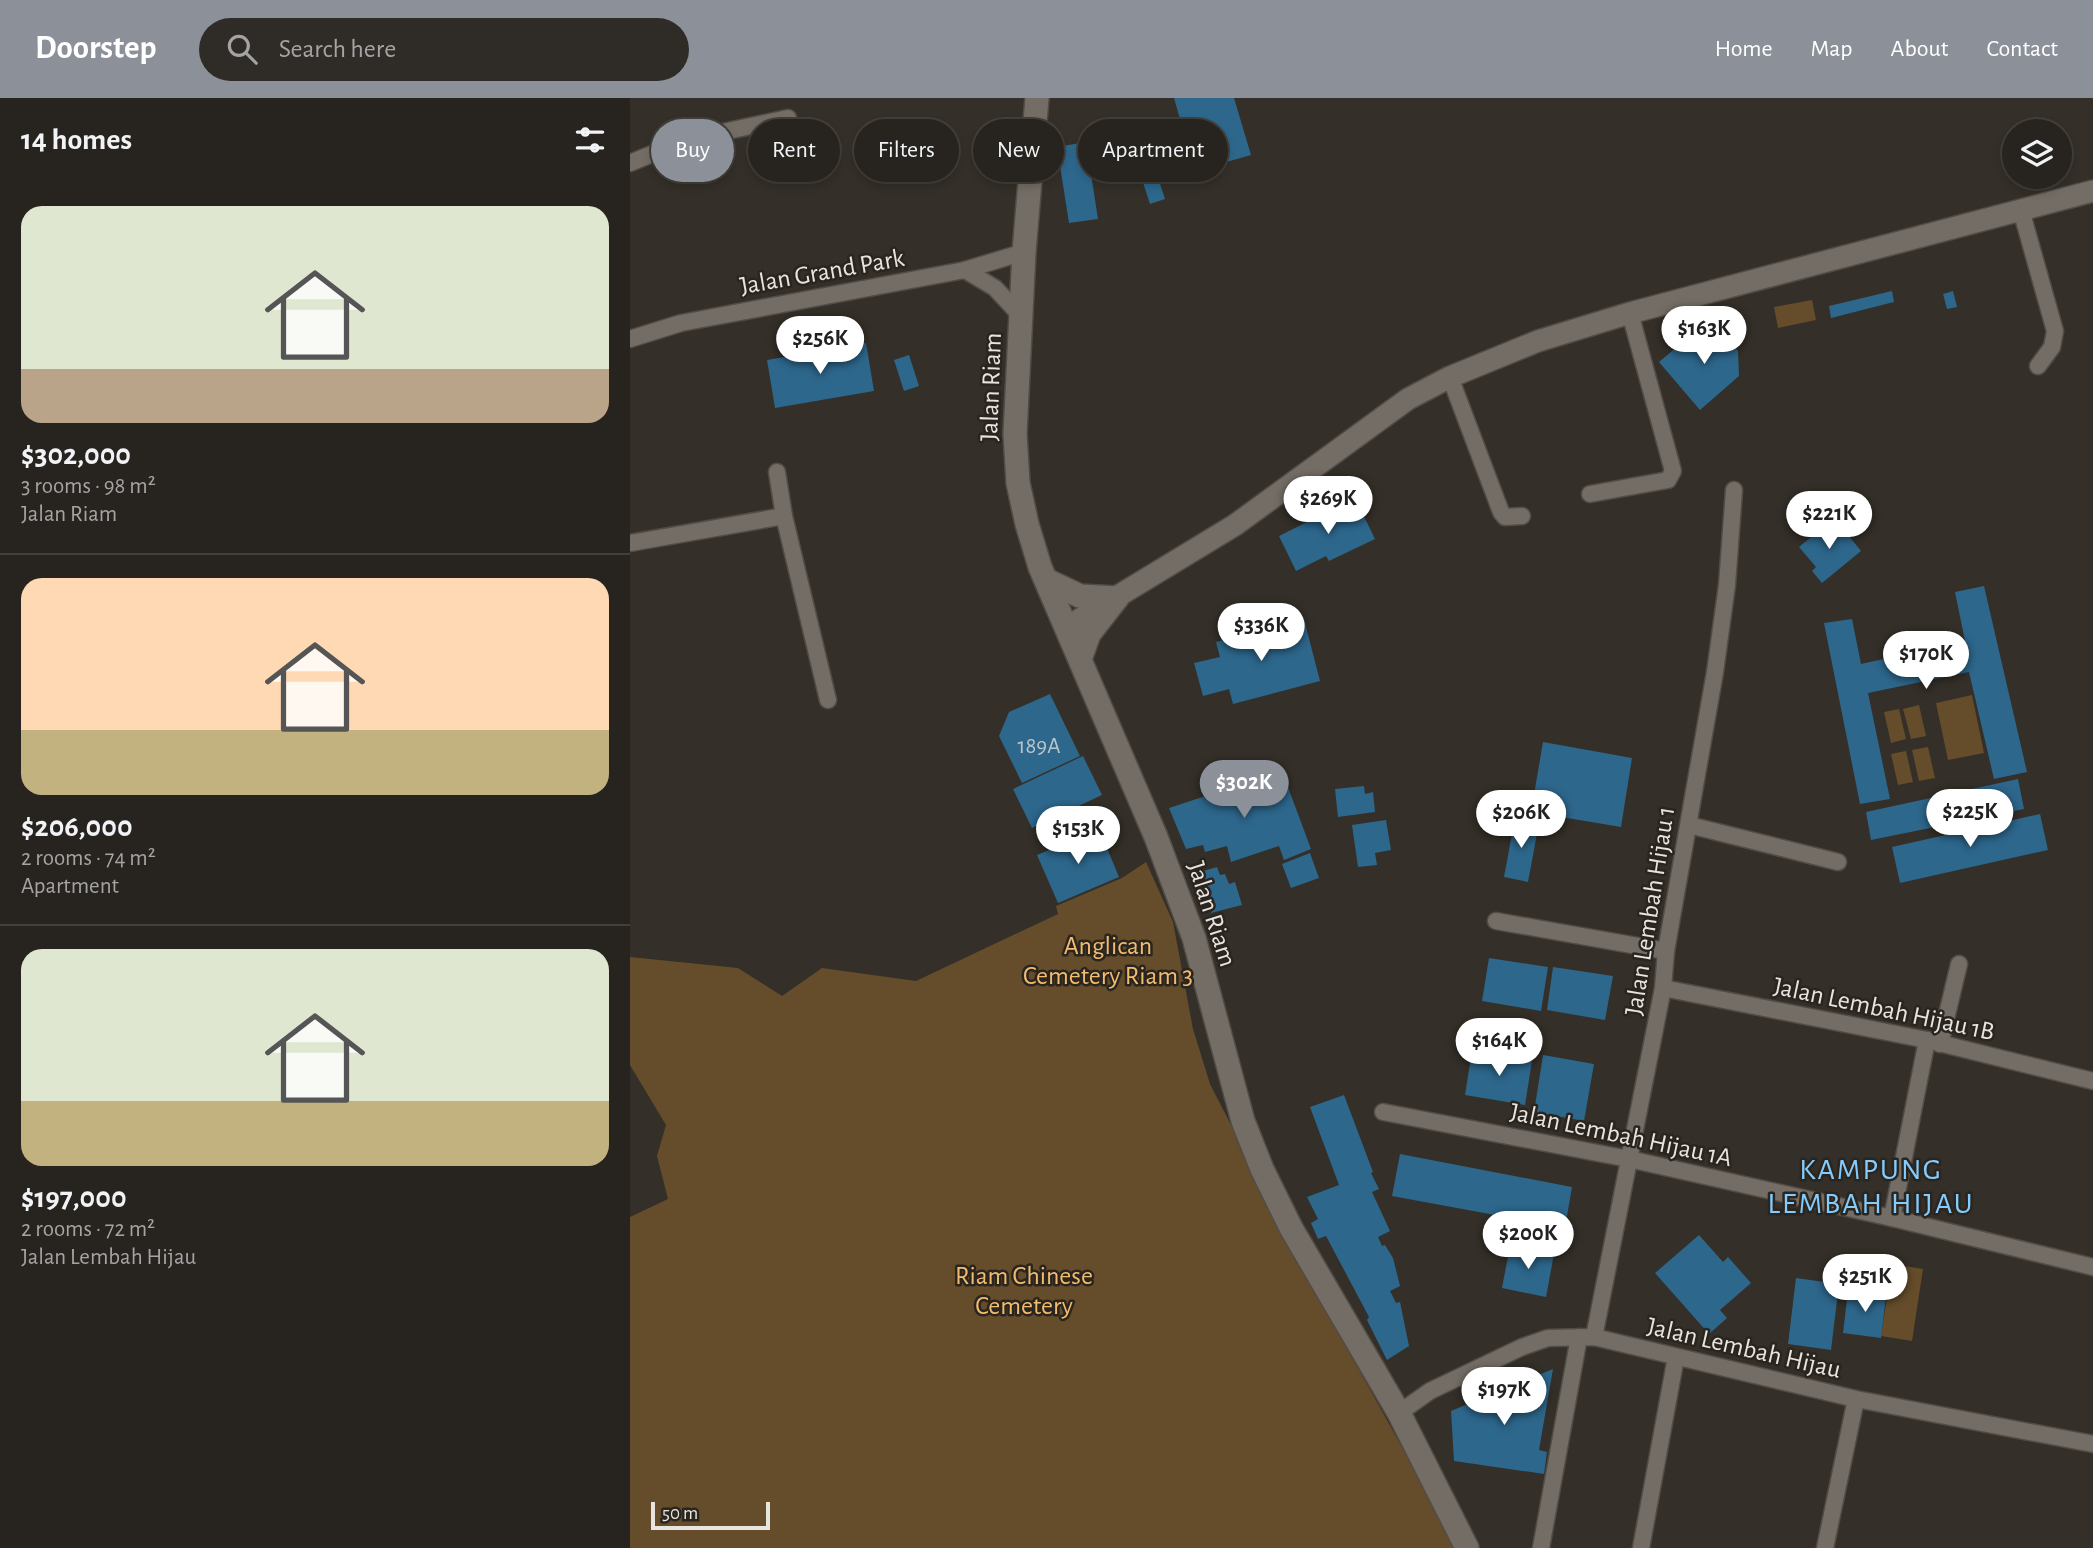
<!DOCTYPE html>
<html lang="en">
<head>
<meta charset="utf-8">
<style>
	:root { --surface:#27231e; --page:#2f2b27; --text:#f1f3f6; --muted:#a4a4a4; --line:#43403c; --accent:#8c9099 }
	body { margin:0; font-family:"Alegreya Sans",sans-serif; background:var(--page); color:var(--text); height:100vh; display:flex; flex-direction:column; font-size:26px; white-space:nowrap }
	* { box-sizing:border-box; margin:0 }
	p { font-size:23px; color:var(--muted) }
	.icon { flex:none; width:38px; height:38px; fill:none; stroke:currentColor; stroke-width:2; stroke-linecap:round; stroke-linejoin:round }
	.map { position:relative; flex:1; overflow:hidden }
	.sheet { display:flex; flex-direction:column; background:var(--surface); width:630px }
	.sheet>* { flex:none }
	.top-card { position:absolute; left:21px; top:21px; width:665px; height:63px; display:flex; gap:14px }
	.tools { position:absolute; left:1372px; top:21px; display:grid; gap:14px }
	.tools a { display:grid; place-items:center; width:70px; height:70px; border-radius:50%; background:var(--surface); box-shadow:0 4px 10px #0003,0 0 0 2px var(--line); font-size:35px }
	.scale { position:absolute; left:21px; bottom:18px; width:119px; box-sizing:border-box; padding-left:7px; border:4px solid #e8e4e0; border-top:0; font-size:19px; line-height:24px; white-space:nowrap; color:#e8e4e0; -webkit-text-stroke:5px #2a251e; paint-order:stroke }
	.price { position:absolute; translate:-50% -60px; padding:0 16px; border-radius:24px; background:#fff; color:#222; font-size:23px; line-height:46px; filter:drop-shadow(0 2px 4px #0008) }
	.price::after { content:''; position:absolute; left:50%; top:42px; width:21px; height:16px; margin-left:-10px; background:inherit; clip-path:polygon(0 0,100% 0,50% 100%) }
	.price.selected { background:var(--accent); color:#fff }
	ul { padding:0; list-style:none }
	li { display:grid; align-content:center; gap:14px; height:371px; padding:0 21px }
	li+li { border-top:2px solid var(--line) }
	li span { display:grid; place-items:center; height:217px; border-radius:21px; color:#555 }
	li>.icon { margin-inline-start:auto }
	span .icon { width:126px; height:126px; fill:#fffc; stroke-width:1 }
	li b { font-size:30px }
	h2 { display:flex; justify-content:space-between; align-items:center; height:84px; padding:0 21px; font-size:30px }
	.chip { padding:0 24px; border-radius:32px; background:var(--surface); box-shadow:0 4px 10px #0003,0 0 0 2px var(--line); font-size:24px; line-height:63px }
	.chip.selected { background:var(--accent); color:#fff }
	header { display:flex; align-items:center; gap:42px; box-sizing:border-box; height:98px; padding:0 35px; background:var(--accent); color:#fff }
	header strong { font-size:33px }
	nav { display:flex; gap:38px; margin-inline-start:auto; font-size:24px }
	.search { width:490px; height:63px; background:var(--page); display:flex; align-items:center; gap:18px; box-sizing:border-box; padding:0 24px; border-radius:38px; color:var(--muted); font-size:26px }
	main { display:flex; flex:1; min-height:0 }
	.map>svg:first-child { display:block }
</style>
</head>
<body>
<header>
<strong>Doorstep</strong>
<div class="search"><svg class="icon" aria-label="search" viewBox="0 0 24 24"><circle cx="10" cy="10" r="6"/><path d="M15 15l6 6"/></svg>Search here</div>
<nav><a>Home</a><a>Map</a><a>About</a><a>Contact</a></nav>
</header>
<main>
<section class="sheet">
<h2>14 homes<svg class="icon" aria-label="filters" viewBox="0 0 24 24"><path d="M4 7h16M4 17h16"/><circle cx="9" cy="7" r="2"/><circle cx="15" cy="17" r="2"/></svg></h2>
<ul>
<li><span style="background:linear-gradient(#dfe7d0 75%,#b9a48a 0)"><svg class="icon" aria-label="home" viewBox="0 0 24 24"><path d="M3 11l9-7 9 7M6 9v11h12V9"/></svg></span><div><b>$302,000</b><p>3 rooms · 98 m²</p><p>Jalan Riam</p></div></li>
<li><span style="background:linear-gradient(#ffd9b3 70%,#c2b280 0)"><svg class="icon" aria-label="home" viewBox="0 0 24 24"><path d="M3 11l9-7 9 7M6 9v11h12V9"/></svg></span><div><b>$206,000</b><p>2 rooms · 74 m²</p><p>Apartment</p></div></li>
<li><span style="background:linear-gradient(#dfe7d0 70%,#c2b280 0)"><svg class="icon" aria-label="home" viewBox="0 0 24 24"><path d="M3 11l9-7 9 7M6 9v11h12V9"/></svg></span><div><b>$197,000</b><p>2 rooms · 72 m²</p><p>Jalan Lembah Hijau</p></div></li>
</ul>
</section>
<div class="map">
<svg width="1463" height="1450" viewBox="0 0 1463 1450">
	<rect width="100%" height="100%" fill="#342f28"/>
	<!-- green -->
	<g fill="#654d2b">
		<polygon points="1182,202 1186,222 1148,230 1144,209"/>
		<polygon points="1342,597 1354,655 1318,662 1306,605"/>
		<polygon points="1289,607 1296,638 1281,641 1273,611"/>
		<polygon points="1269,611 1276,641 1261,645 1254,614"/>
		<polygon points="1298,649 1305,680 1289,683 1282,652"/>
		<polygon points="1276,653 1283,684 1268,687 1261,656"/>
		<polygon points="516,764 543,824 563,931 580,986 698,1216 828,1450 0,1450 0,1119 38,1101 27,1058 36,1027 0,967 0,859 108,870 152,898 192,870 286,883 428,816 426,808 492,780"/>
		<polygon points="1262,1166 1293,1171 1282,1243 1251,1238"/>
	</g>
	<!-- building -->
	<g fill="#2d678c">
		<polygon points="544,0 604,0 621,57 565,73"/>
		<polygon points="456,44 468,121 439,125 427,49"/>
		<polygon points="521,58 535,101 520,106 506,63"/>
		<polygon points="1262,193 1264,204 1201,220 1199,208"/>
		<polygon points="1323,193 1327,209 1317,211 1313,196"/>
		<polygon points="1087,228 1108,253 1109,278 1070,312 1029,264 1061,237 1065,242 1078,230 1081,233"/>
		<polygon points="236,245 244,293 145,310 137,262"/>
		<polygon points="279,257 289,288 274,293 264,262"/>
		<polygon points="725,400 745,441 699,463 696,458 666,473 649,438"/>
		<polygon points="1197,426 1204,434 1211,428 1231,453 1192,485 1182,473 1186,469 1169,449"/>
		<polygon points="1354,488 1397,674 1364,681 1339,574 1238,595 1260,701 1230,706 1194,525 1222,521 1231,566 1335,543 1325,494"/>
		<polygon points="674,521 690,583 603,606 599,591 573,598 564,565 590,559 586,544"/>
		<polygon points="420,596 450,658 392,685 369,638 379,614"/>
		<polygon points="913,644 1002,660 991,729 901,714"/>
		<polygon points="453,658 472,697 402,730 383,691"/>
		<polygon points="652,673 681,751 654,762 649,748 601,764 597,748 575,754 573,747 556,751 539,710"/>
		<polygon points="1388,681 1394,711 1241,742 1236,714"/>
		<polygon points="734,688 735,696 743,694 745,714 708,719 705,691"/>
		<polygon points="1410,716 1418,752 1270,785 1262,749"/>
		<polygon points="885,720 909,725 898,784 874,779"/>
		<polygon points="756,722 761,752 745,755 747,767 728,769 722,727"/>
		<polygon points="469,731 489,779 428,805 407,757"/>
		<polygon points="680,755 689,780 661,790 652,766"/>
		<polygon points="587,769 590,777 595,776 599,786 605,784 612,807 581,815 570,783 572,782 570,774"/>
		<polygon points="859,860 918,869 911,913 852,903"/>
		<polygon points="923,869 983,878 975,922 917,912"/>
		<polygon points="842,953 902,963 895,1007 835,997"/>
		<polygon points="913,957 964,966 954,1023 904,1014"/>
		<polygon points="714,997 743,1074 741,1075 749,1091 742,1094 760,1133 748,1139 752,1148 755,1147 763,1160 770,1188 760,1193 766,1205 770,1204 779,1248 757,1262 737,1222 739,1219 696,1138 688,1141 681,1125 688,1121 677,1099 709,1087 680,1009"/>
		<polygon points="770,1056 942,1089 935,1130 762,1098"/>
		<polygon points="1069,1137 1093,1164 1098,1159 1121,1185 1090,1212 1097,1220 1079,1236 1025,1175"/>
		<polygon points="880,1148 924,1156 916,1199 872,1190"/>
		<polygon points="1166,1180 1209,1186 1201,1252 1158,1246"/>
		<polygon points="1218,1193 1256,1198 1251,1240 1213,1235"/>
		<polygon points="923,1271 909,1352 917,1354 914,1376 824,1363 821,1313"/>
	</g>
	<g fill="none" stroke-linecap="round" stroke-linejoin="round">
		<defs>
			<g id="minor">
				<polyline points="0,65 56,42 158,20"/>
				<polyline points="1391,112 1425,233 1422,249 1408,268"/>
				<polyline points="335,172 365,190 391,218"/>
				<polyline points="0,241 51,225 335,172 394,154"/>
				<polyline points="820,279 871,414 875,419 892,418"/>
				<polyline points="147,374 154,418 198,602"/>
				<polyline points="960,396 1038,382 1043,373 1000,215"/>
				<polyline points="0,445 154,418"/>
				<polyline points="1059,727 1208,764"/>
				<polyline points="866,823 1036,853"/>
				<polyline points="1033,890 1297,942 1463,983"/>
				<polyline points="1310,946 1329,866"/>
				<polyline points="753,1014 999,1061 1262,1120 1463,1169"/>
				<polyline points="1262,1120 1297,942"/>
				<polyline points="964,1239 1033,890 1036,853 1085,574 1097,487 1104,392"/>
				<polyline points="769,1315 800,1293 892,1249 918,1240 964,1239 1226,1301 1463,1346"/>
				<polyline points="911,1450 949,1239"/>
				<polyline points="1011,1450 1046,1259"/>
				<polyline points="1195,1450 1226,1301"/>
			</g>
			<polyline id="tertiary" points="437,529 605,427 778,301 820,279 908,243 1000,215 1463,93"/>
			<g id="secondary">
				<polyline points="407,0 394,154 385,336 388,385 397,426 410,469 526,739 564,840 613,1023 632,1071 661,1130 769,1315 837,1450"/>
				<polyline points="416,482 450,498 487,500"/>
				<polyline points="450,561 459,536 487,500"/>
			</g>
		</defs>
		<!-- minor casing -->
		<use href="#minor" stroke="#514c46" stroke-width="19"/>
		<!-- tertiary casing -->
		<use href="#tertiary" stroke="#514c46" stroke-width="24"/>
		<!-- secondary casing -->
		<use href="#secondary" stroke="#514c46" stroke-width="26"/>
		<!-- minor -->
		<use href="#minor" stroke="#736d65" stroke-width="16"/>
		<!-- tertiary -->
		<use href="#tertiary" stroke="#736d65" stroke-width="21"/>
		<!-- secondary -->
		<use href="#secondary" stroke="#736d65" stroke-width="23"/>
	</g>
	<g text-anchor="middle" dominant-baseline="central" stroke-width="5" stroke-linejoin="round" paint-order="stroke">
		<!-- number labels -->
		<g font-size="23" fill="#b9c5cb">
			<text x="409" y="648">189A</text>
		</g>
		<!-- street labels -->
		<g font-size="26" fill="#e8e4e0" stroke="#2a251e">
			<text transform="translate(192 174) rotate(-10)">Jalan Grand Park</text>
			<text transform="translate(361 289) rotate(-88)">Jalan Riam</text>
			<text transform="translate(1020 813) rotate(-81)">Jalan Lembah Hijau 1</text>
			<text transform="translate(582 816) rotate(72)">Jalan Riam</text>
			<text transform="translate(1254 911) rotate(12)">Jalan Lembah Hijau 1B</text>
			<text transform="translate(991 1037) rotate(12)">Jalan Lembah Hijau 1A</text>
			<text transform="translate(1114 1250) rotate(13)">Jalan Lembah Hijau</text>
		</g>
		<!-- park labels -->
		<g font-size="26" fill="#f2bb6e" stroke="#2a251e">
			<text x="478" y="848">Anglican<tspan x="478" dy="30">Cemetery Riam 3</tspan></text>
			<text x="394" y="1178">Riam Chinese<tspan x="394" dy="30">Cemetery</tspan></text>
		</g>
		<!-- quarter labels -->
		<g font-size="30" letter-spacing="2" fill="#85ccfe" stroke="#2a251e">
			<text x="1241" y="1072">KAMPUNG<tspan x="1241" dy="34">LEMBAH HIJAU</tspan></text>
		</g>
	</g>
</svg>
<div class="tools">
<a><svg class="icon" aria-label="layers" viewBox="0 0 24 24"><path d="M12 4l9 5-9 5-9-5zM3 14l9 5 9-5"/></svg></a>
</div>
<div class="scale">50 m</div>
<b class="price" style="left:1074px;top:268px">$163K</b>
<b class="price" style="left:190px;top:278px">$256K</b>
<b class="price" style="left:698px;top:438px">$269K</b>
<b class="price" style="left:1199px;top:453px">$221K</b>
<b class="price" style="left:631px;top:565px">$336K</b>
<b class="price" style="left:1296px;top:593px">$170K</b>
<b class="price selected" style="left:614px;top:722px">$302K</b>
<b class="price" style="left:1340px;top:751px">$225K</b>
<b class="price" style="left:891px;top:752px">$206K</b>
<b class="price" style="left:448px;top:768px">$153K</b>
<b class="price" style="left:869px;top:980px">$164K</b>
<b class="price" style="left:898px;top:1173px">$200K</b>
<b class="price" style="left:1235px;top:1216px">$251K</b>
<b class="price" style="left:874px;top:1329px">$197K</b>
<div class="top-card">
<a class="chip selected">Buy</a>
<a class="chip">Rent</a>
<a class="chip">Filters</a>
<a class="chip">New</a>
<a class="chip">Apartment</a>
</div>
</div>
</main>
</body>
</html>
